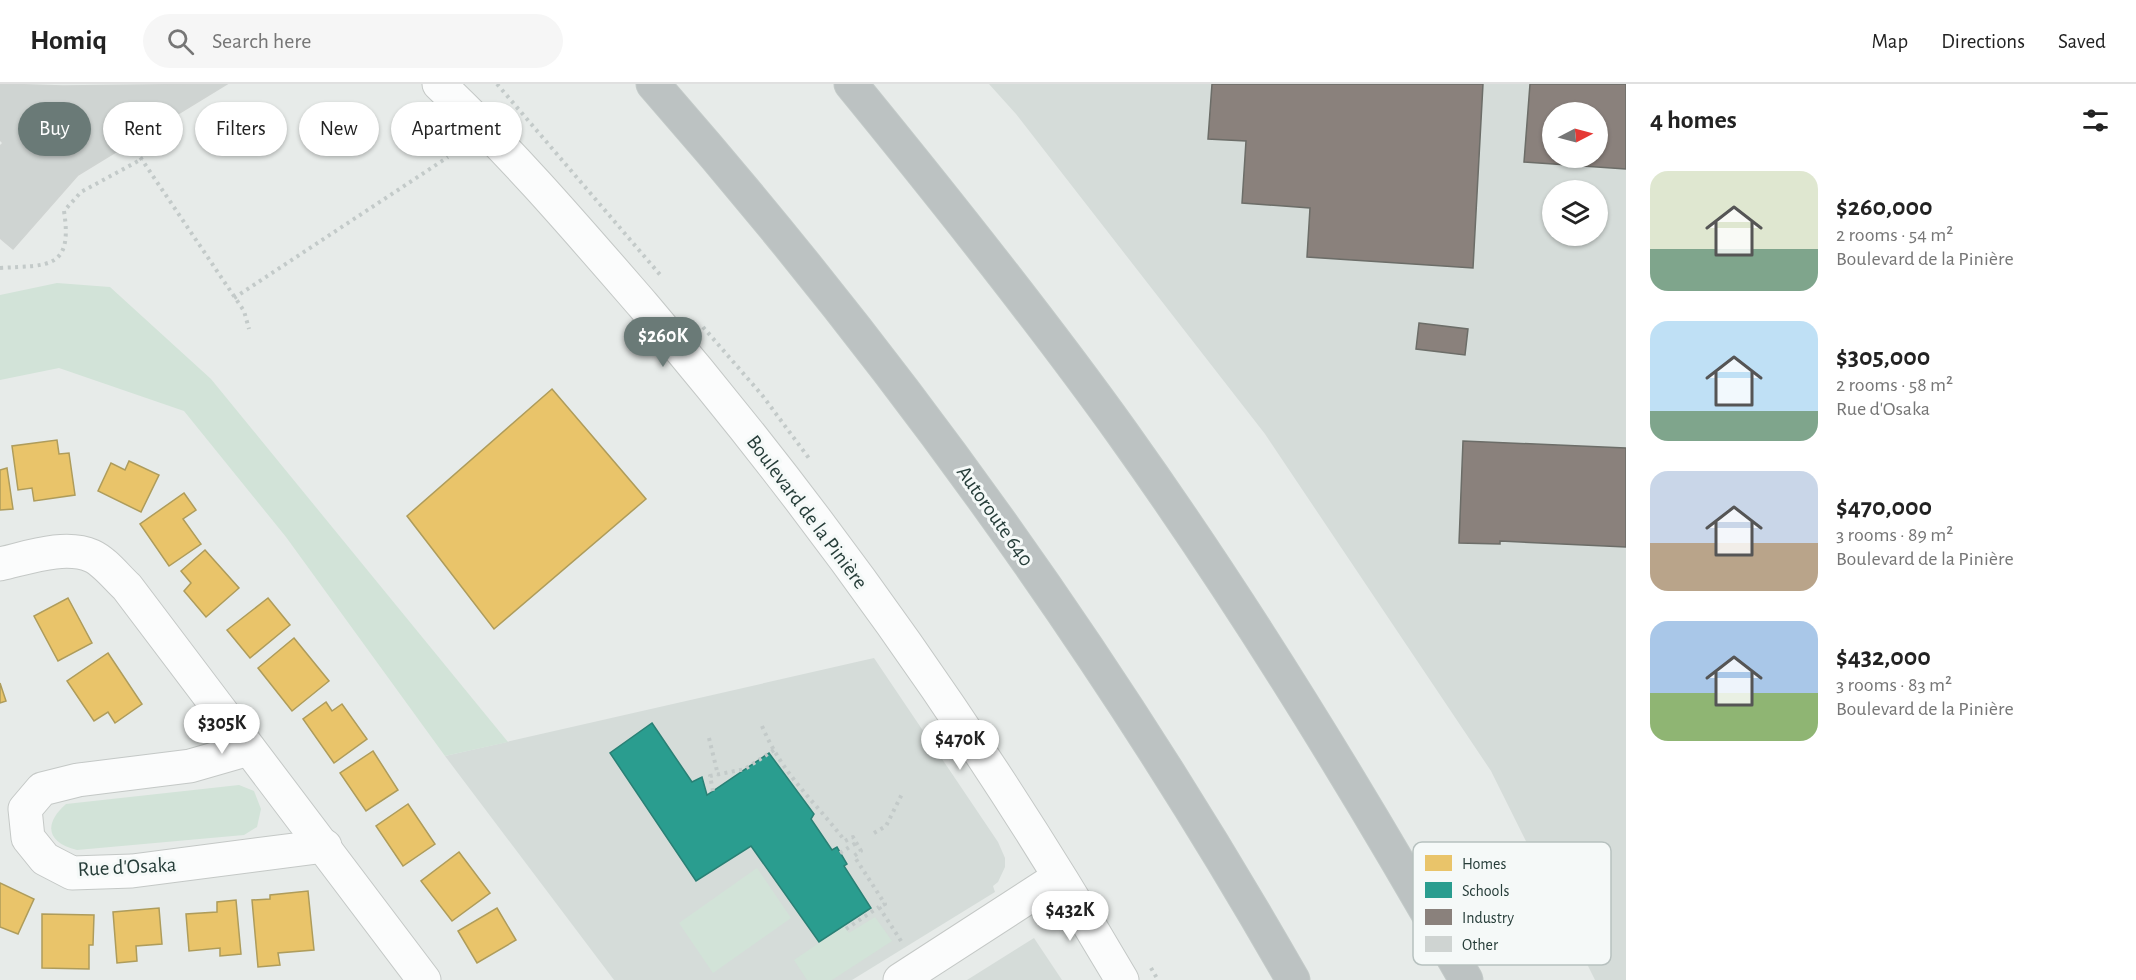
<!DOCTYPE html>
<html lang="en">
<head>
<meta charset="utf-8">
<style>
	:root { --surface:#fff; --page:#f6f6f6; --text:#222; --muted:#767676; --line:#e0e0e0; --accent:#6a7a77 }
	body { margin:0; font-family:"Alegreya Sans",sans-serif; background:var(--page); color:var(--text); height:100vh; display:flex; flex-direction:column; font-size:22px; white-space:nowrap }
	* { box-sizing:border-box; margin:0 }
	p { font-size:20px; color:var(--muted) }
	.icon { flex:none; width:33px; height:33px; fill:none; stroke:currentColor; stroke-width:2; stroke-linecap:round; stroke-linejoin:round }
	.map { position:relative; flex:1; overflow:hidden }
	.side { display:flex; flex-direction:column; background:var(--surface); width:510px }
	.side>* { flex:none }
	.hud { position:absolute; left:18px; top:18px; width:570px; height:54px; display:flex; gap:12px }
	.needle { width:39px; rotate:84deg }
	.buttons { position:absolute; left:1542px; top:18px; display:grid; gap:12px }
	.buttons a { display:grid; place-items:center; width:66px; height:66px; border-radius:50%; background:var(--surface); box-shadow:0 2px 4px #0004; font-size:30px }
	.price { position:absolute; translate:-50% -51px; padding:0 14px; border-radius:21px; background:#fff; color:#222; font-size:20px; line-height:39px; filter:drop-shadow(0 2px 3px #0008) }
	.price::after { content:''; position:absolute; left:50%; top:36px; width:18px; height:14px; margin-left:-9px; background:inherit; clip-path:polygon(0 0,100% 0,50% 100%) }
	.price.on { background:var(--accent); color:#fff }
	ul { padding:0; list-style:none }
	li { display:flex; align-items:center; gap:18px; height:150px; padding:0 24px }
	li span { display:grid; place-items:center; flex:none; width:168px; height:120px; border-radius:18px; color:#555 }
	li>.icon { margin-inline-start:auto }
	span .icon { width:72px; height:72px; fill:#fffc; stroke-width:1 }
	li b { font-size:26px }
	h2 { display:flex; justify-content:space-between; align-items:center; height:72px; padding:0 24px; font-size:26px }
	.tag { padding:0 21px; border-radius:27px; background:var(--surface); box-shadow:0 2px 4px #0004; font-size:21px; line-height:54px }
	.tag.on { background:var(--accent); color:#fff }
	header { display:flex; align-items:center; gap:36px; box-sizing:border-box; height:84px; padding:0 30px; background:var(--surface); border-bottom:2px solid var(--line) }
	header strong { font-size:28px }
	nav { display:flex; gap:33px; margin-inline-start:auto; font-size:21px }
	.search { width:420px; height:54px; background:var(--page); display:flex; align-items:center; gap:15px; box-sizing:border-box; padding:0 21px; border-radius:33px; color:var(--muted); font-size:22px }
	main { display:flex; flex:1; min-height:0 }
	.map>svg:first-child { display:block }
</style>
</head>
<body>
<header>
<strong>Homiq</strong>
<div class="search"><svg class="icon" aria-label="search" viewBox="0 0 24 24"><circle cx="10" cy="10" r="6"/><path d="M15 15l6 6"/></svg>Search here</div>
<nav><a>Map</a><a>Directions</a><a>Saved</a></nav>
</header>
<main>
<div class="map">
<svg width="1626" height="896" viewBox="0 0 1626 896">
	<rect width="100%" height="100%" fill="#e7ebe9"/>
	<!-- built -->
	<g fill="#d5dcd9" fill-rule="evenodd">
		<path d="M989 0H1626V896H1595L1491 687 1265 350 1016 30ZM1552 28H1598V74H1552ZM1552 106H1598V152H1552Z"/>
		<polygon points="874,574 998,758 1005,774 1005,783 998,798 993,802 995,808 852,896 614,896 445,672"/>
		<polygon points="1034,854 1062,896 967,896"/>
	</g>
	<!-- green -->
	<g fill="#d2e3d8">
		<polygon points="57,199 110,203 211,295 508,658 445,672 286,453 184,327 59,284 0,296 0,211"/>
		<path d="M239 701 254 707 261 725 257 743 244 751 77 766C47 759 43 740 66 720Z"/>
		<polygon points="757,784 791,834 713,889 679,839"/>
		<polygon points="875,833 892,857 832,896 807,896 794,876 844,842 849,849"/>
	</g>
	<!-- homes -->
	<g fill="#e9c46a" stroke="#ae9c5b" stroke-width="1.5">
		<polygon points="552,305 646,415 494,545 407,432"/>
		<polygon points="57,356 59,370 69,369 75,411 34,417 32,404 18,406 12,362"/>
		<polygon points="129,377 159,391 141,428 98,407 111,379 125,386"/>
		<polygon points="7,384 13,425 0,426 0,386"/>
		<polygon points="184,409 196,426 183,435 201,460 169,482 140,440"/>
		<polygon points="205,466 239,504 206,533 184,507 191,499 181,487"/>
		<polygon points="68,514 92,559 58,577 34,532"/>
		<polygon points="268,514 290,541 250,574 227,546"/>
		<polygon points="294,554 329,597 292,627 258,584"/>
		<polygon points="108,569 142,620 115,639 108,628 94,637 67,597"/>
		<polygon points="0,599 6,617 0,619"/>
		<polygon points="326,618 332,627 342,620 367,655 334,679 303,635"/>
		<polygon points="373,667 398,706 366,727 340,689"/>
		<polygon points="408,720 435,760 403,782 376,742"/>
		<polygon points="459,768 490,809 452,837 421,797"/>
		<polygon points="0,799 34,815 18,850 0,843"/>
		<polygon points="308,807 314,866 278,869 280,881 258,883 252,816 270,815 270,811"/>
		<polygon points="236,816 241,870 220,872 220,864 189,867 186,830 217,828 217,818"/>
		<polygon points="159,824 162,860 136,862 137,877 117,879 113,828"/>
		<polygon points="497,824 516,856 477,879 458,847"/>
		<polygon points="42,830 94,831 93,861 89,861 89,885 42,884"/>
	</g>
	<!-- schools -->
	<polygon fill="#2a9d8f" stroke="#298075" stroke-width="1.5" points="652,639 692,698 702,693 707,711 769,669 814,730 811,735 832,766 837,763 847,780 844,782 871,824 819,858 751,762 696,797 610,669"/>
	<!-- industry -->
	<g fill="#8a817c" stroke="#6c6d68" stroke-width="1.5" fill-rule="evenodd">
		<polygon points="1212,0 1483,0 1473,184 1307,173 1310,124 1242,119 1246,57 1208,55"/>
		<path d="M1530 0H1626V85L1524 78ZM1552 28H1598V74H1552Z"/>
		<polygon points="1419,239 1468,245 1465,271 1416,265"/>
		<polygon points="1463,357 1626,364 1626,463 1500,457 1500,460 1459,459"/>
	</g>
	<!-- building -->
	<polygon fill="#cfd4d2" stroke="#d0d4d2" stroke-width="1.5" points="0,0 63,2 227,0 78,91 13,165 0,154 0,62 3,59 0,56"/>
	<g fill="none" stroke-linecap="round" stroke-linejoin="round">
		<defs>
			<g id="minor">
				<path d="M439 0C512 69 577 145 643 221 822 430 983 659 1122 896"/>
				<path d="M0 480C27 474 65 460 92 472 105 478 117 494 127 503L424 896"/>
				<polyline points="249,665 190,682 78,696 42,705 25,725 28,754 45,775 72,789 132,787 325,762"/>
				<polyline points="900,896 1059,793"/>
			</g>
			<g id="highway">
				<path d="M653 0C895 276 1111 577 1293 896"/>
				<path d="M851 0C945 115 1037 230 1123 350 1248 525 1360 709 1466 896"/>
			</g>
		</defs>
		<!-- minor casing -->
		<use href="#minor" stroke="#c4c8c6" stroke-width="35"/>
		<!-- highway casing -->
		<use href="#highway" stroke="#c3cac8" stroke-width="35"/>
		<!-- path -->
		<g stroke="#c3cac9" stroke-width="4" stroke-dasharray="3 4.5" stroke-linecap="butt">
			<polyline points="497,0 662,193"/>
			<polyline points="132,61 244,227 249,245"/>
			<path d="M0 184C48 181 73 186 64 127L81 108 142 75"/>
			<polyline points="234,214 448,73"/>
			<polyline points="703,243 762,311 811,377"/>
			<path d="M762 642C783 692 814 716 845 757L853 753 861 767 854 772 885 820 879 823 903 860"/>
			<polyline points="709,654 718,691"/>
			<polyline points="713,707 710,692 745,685 774,666"/>
			<polyline points="874,749 886,742 903,708"/>
			<polyline points="840,769 856,759"/>
			<polyline points="846,845 879,823"/>
			<polyline points="1151,884 1158,896"/>
		</g>
		<!-- minor -->
		<use href="#minor" stroke="#fbfcfc" stroke-width="33"/>
		<!-- highway -->
		<use href="#highway" stroke="#bcc2c2" stroke-width="33"/>
	</g>
	<g text-anchor="middle" dominant-baseline="central" stroke-width="6" stroke-linejoin="round" paint-order="stroke">
		<!-- street labels -->
		<g font-size="21" fill="#263d39" stroke="#f5f9f8">
			<text transform="translate(807 428) rotate(53)">Boulevard de la Pinière</text>
			<text transform="translate(995 432) rotate(55)">Autoroute 640</text>
			<text transform="translate(127 783) rotate(-3)">Rue d'Osaka</text>
		</g>
	</g>
	<!-- legend -->
	<rect x="1413" y="758" width="198" height="123" rx="9" fill="#f5f9f8" stroke="#b7c1bf" stroke-width="1.5"/>
	<rect x="1425" y="771" width="27" height="16" fill="#e9c46a"/>
	<rect x="1425" y="798" width="27" height="16" fill="#2a9d8f"/>
	<rect x="1425" y="825" width="27" height="16" fill="#8a817c"/>
	<rect x="1425" y="852" width="27" height="16" fill="#cfd4d2"/>
	<g font-size="16" fill="#263d39">
		<text x="1462" y="785">Homes</text>
		<text x="1462" y="812">Schools</text>
		<text x="1462" y="839">Industry</text>
		<text x="1462" y="866">Other</text>
	</g>
</svg>
<div class="buttons">
<a><svg class="needle" viewBox="-14 -14 28 28"><path d="M0-13l5 13h-10z" fill="#e53935"/><path d="M0 13l5-13h-10z" fill="#767676"/></svg></a>
<a><svg class="icon" aria-label="layers" viewBox="0 0 24 24"><path d="M12 4l9 5-9 5-9-5zM3 14l9 5 9-5"/></svg></a>
</div>
<b class="price on" style="left:663px;top:284px">$260K</b>
<b class="price" style="left:222px;top:671px">$305K</b>
<b class="price" style="left:960px;top:687px">$470K</b>
<b class="price" style="left:1070px;top:858px">$432K</b>
<div class="hud">
<a class="tag on">Buy</a>
<a class="tag">Rent</a>
<a class="tag">Filters</a>
<a class="tag">New</a>
<a class="tag">Apartment</a>
</div>
</div>
<section class="side">
<h2>4 homes<svg class="icon" aria-label="filters" viewBox="0 0 24 24"><path d="M4 7h16M4 17h16"/><circle cx="9" cy="7" r="2"/><circle cx="15" cy="17" r="2"/></svg></h2>
<ul>
<li><span style="background:linear-gradient(#dfe7d0 65%,#7fa58c 0)"><svg class="icon" aria-label="home" viewBox="0 0 24 24"><path d="M3 11l9-7 9 7M6 9v11h12V9"/></svg></span><div><b>$260,000</b><p>2 rooms · 54 m²</p><p>Boulevard de la Pinière</p></div></li>
<li><span style="background:linear-gradient(#bfe0f5 75%,#7fa58c 0)"><svg class="icon" aria-label="home" viewBox="0 0 24 24"><path d="M3 11l9-7 9 7M6 9v11h12V9"/></svg></span><div><b>$305,000</b><p>2 rooms · 58 m²</p><p>Rue d'Osaka</p></div></li>
<li><span style="background:linear-gradient(#c9d6e8 60%,#b9a48a 0)"><svg class="icon" aria-label="home" viewBox="0 0 24 24"><path d="M3 11l9-7 9 7M6 9v11h12V9"/></svg></span><div><b>$470,000</b><p>3 rooms · 89 m²</p><p>Boulevard de la Pinière</p></div></li>
<li><span style="background:linear-gradient(#a9c7e8 60%,#8fb573 0)"><svg class="icon" aria-label="home" viewBox="0 0 24 24"><path d="M3 11l9-7 9 7M6 9v11h12V9"/></svg></span><div><b>$432,000</b><p>3 rooms · 83 m²</p><p>Boulevard de la Pinière</p></div></li>
</ul>
</section>
</main>
</body>
</html>
